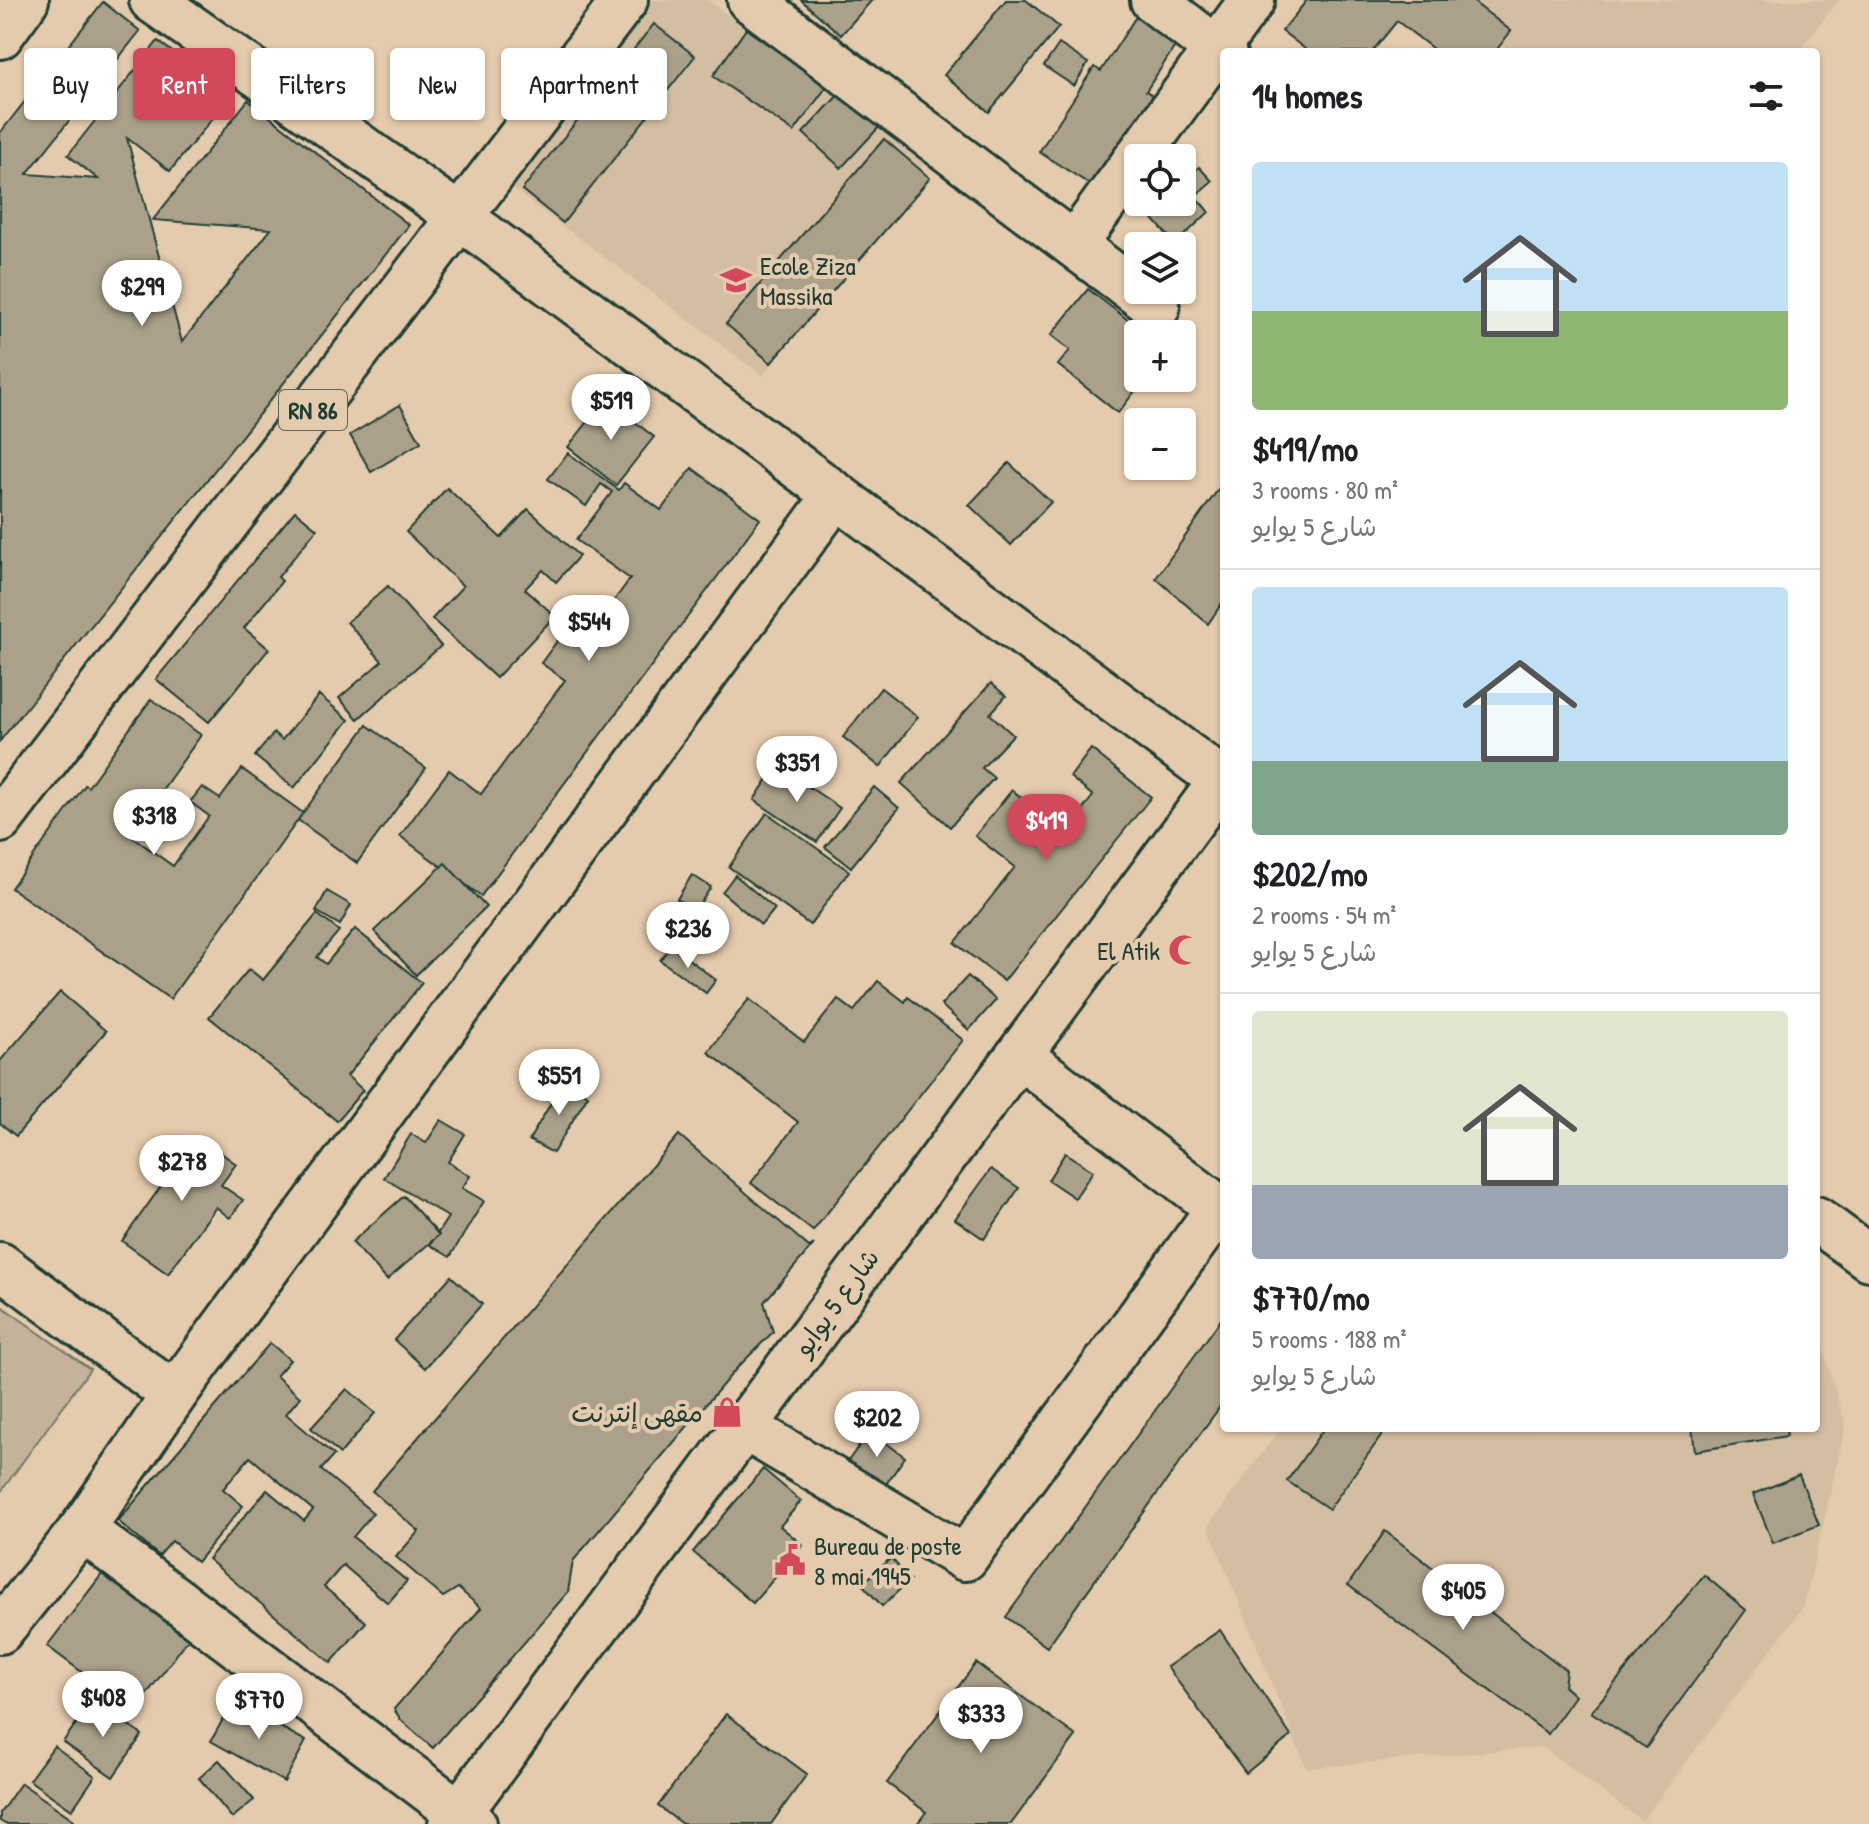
<!DOCTYPE html>
<html lang="en">
<head>
<meta charset="utf-8">
<style>
	:root { --surface:#fff; --page:#f2f2f2; --text:#202124; --muted:#757577; --line:#e0e0e0; --accent:#d1495b }
	body { margin:0; font-family:"Patrick Hand","Playpen Sans Arabic",sans-serif; background:var(--page); color:var(--text); height:100vh; display:flex; flex-direction:column; font-size:30px; white-space:nowrap }
	* { box-sizing:border-box; margin:0 }
	p { font-size:26px; color:var(--muted) }
	.icon { flex:none; width:44px; height:44px; fill:none; stroke:currentColor; stroke-width:2; stroke-linecap:round; stroke-linejoin:round }
	.map { position:relative; flex:1; overflow:hidden }
	.panel { position:absolute; left:1220px; top:48px; width:600px; height:1384px; display:flex; flex-direction:column; background:var(--surface); border-radius:8px; box-shadow:0 2px 6px #0004 }
	.panel>* { flex:none }
	.top-card { position:absolute; left:24px; top:48px; width:760px; height:72px; display:flex; gap:16px }
	.buttons { position:absolute; left:1124px; top:144px; display:grid; gap:16px }
	.buttons a { display:grid; place-items:center; width:72px; height:72px; border-radius:8px; background:var(--surface); box-shadow:0 2px 6px #0004; font-size:40px }
	.price { position:absolute; translate:-50% -68px; padding:0 18px; border-radius:28px; background:#fff; color:#222; font-size:26px; line-height:52px; filter:drop-shadow(0 2px 4px #0008) }
	.price::after { content:''; position:absolute; left:50%; top:48px; width:24px; height:18px; margin-left:-12px; background:inherit; clip-path:polygon(0 0,100% 0,50% 100%) }
	.price.on { background:var(--accent); color:#fff }
	ul { padding:0; list-style:none }
	li { display:grid; align-content:center; gap:16px; height:424px; padding:0 32px }
	li+li { border-top:2px solid var(--line) }
	li span { display:grid; place-items:center; height:248px; border-radius:8px; color:#555 }
	li>.icon { margin-inline-start:auto }
	span .icon { width:144px; height:144px; fill:#fffc; stroke-width:1 }
	li b { font-size:34px }
	h2 { display:flex; justify-content:space-between; align-items:center; height:96px; padding:0 32px; font-size:34px }
	.tag { padding:0 28px; border-radius:8px; background:var(--surface); box-shadow:0 2px 6px #0004; font-size:28px; line-height:72px }
	.tag.on { background:var(--accent); color:#fff }
	.map>svg:first-child { display:block }
</style>
</head>
<body>
<div class="map">
<svg width="1869" height="1824" viewBox="0 0 1869 1824">
	<rect width="100%" height="100%" fill="#e5cbad"/>
	<filter id="ink" filterUnits="userSpaceOnUse"><feTurbulence type="fractalNoise" baseFrequency=".0125" numOctaves="2"/><feDisplacementMap in="SourceGraphic" scale="16" xChannelSelector="R" yChannelSelector="G"/><feConvolveMatrix kernelMatrix="1 2 1 2 8 2 1 2 1" color-interpolation-filters="sRGB"/></filter>
	<g filter="url(#ink)">
		<!-- built -->
		<g fill="#d4bea2">
			<polygon points="641,0 708,0 926,162 763,376 508,185"/>
			<polygon points="1445,0 1839,0 1798,52 1512,52"/>
			<polygon points="1816,1325 1846,1425 1804,1606 1642,1821 1542,1747 1306,1768 1208,1526 1281,1428 1816,1428"/>
		</g>
		<!-- green -->
		<polygon fill="#c4b39a" stroke="#727867" stroke-width="2" points="0,1305 90,1369 0,1493"/>
		<!-- building -->
		<g fill="#aba18a" stroke="#1f3d34" stroke-width="2">
			<polygon points="801,0 872,0 841,35"/>
			<polygon points="1006,0 1026,0 1059,27 989,112 944,75"/>
			<polygon points="1307,0 1471,0 1511,31 1495,52 1437,52 1397,21 1372,52 1309,52 1282,31"/>
			<polygon points="1146,1 1187,28 1146,91 1153,95 1094,187 1039,152 1094,67 1101,71"/>
			<polygon points="103,2 140,31 27,174 98,179 68,155 158,41 230,97 170,171 127,138 182,342 271,229 153,220 248,100 409,225 0,741 0,133"/>
			<polygon points="654,24 695,56 563,223 522,190"/>
			<polygon points="746,29 827,86 794,132 713,76"/>
			<polygon points="1059,44 1088,63 1074,86 1044,66"/>
			<polygon points="843,90 881,125 841,168 803,133"/>
			<polygon points="884,139 930,178 771,363 726,324"/>
			<polygon points="1199,167 1212,181 1195,196 1209,212 1175,244 1148,213 1160,202 1182,202 1182,183"/>
			<polygon points="1088,289 1146,334 1138,334 1138,378 1145,378 1118,413 1058,365 1070,350 1051,335"/>
			<polygon points="606,399 654,437 616,485 568,447"/>
			<polygon points="400,405 421,442 371,472 350,435"/>
			<polygon points="568,453 619,490 624,483 661,510 692,468 760,519 481,896 400,836 449,770 481,794 565,680 541,663 575,617 592,630 630,579 576,540 612,492 601,484 586,506 548,479"/>
			<polygon points="1009,463 1051,502 1011,545 969,505"/>
			<polygon points="1224,481 1224,600 1208,624 1156,578"/>
			<polygon points="447,488 501,538 528,509 579,556 556,582 543,570 525,589 555,616 496,678 432,619 463,586 406,532"/>
			<polygon points="295,511 317,529 278,577 282,581 244,628 269,649 209,722 156,679"/>
			<polygon points="388,586 441,646 358,719 339,698 382,661 347,622"/>
			<polygon points="991,683 1006,696 990,714 1013,735 982,768 994,778 950,827 901,783"/>
			<polygon points="881,688 918,717 880,767 843,737"/>
			<polygon points="319,695 349,720 294,788 255,756 274,733 282,740"/>
			<polygon points="151,699 201,735 130,835 173,866 209,816 190,802 202,787 220,799 242,769 303,813 170,999 11,888 85,785 88,787"/>
			<polygon points="367,725 426,768 357,863 298,820"/>
			<polygon points="1091,749 1151,797 1004,981 955,943 1015,867 975,836 1012,790 1065,832 1093,796 1070,777"/>
			<polygon points="777,765 840,808 817,842 754,800"/>
			<polygon points="874,787 899,808 851,867 825,847"/>
			<polygon points="767,813 849,871 810,925 729,867"/>
			<polygon points="445,863 486,907 416,975 374,931"/>
			<polygon points="692,875 711,887 695,911 677,899"/>
			<polygon points="735,875 775,909 761,925 722,892"/>
			<polygon points="327,891 351,905 340,925 316,911"/>
			<polygon points="317,914 339,931 317,957 326,964 355,929 422,983 347,1076 363,1090 337,1121 209,1017 249,969 263,980"/>
			<polygon points="671,946 716,980 706,993 660,960"/>
			<polygon points="968,976 996,1000 969,1030 941,1005"/>
			<polygon points="878,981 905,1002 908,997 963,1040 813,1231 751,1183 798,1122 708,1052 749,999 804,1042 838,999 854,1011"/>
			<polygon points="60,992 106,1031 16,1136 0,1123 0,1061"/>
			<polygon points="564,1081 588,1095 553,1153 529,1140"/>
			<polygon points="441,1120 465,1134 448,1162 470,1176 462,1188 484,1201 450,1257 430,1245 448,1217 384,1178 411,1134 426,1143"/>
			<polygon points="679,1135 809,1247 814,1244 764,1302 773,1332 736,1369 573,1561 568,1592 433,1748 401,1720 394,1709 481,1608 458,1588 443,1597 396,1557 419,1531 372,1491"/>
			<polygon points="166,1140 192,1158 205,1141 236,1164 221,1185 243,1200 230,1218 216,1207 168,1274 122,1241 169,1175 151,1162"/>
			<polygon points="1065,1153 1093,1171 1075,1198 1048,1180"/>
			<polygon points="991,1169 1019,1188 984,1239 955,1219"/>
			<polygon points="404,1196 439,1235 387,1280 352,1242"/>
			<polygon points="451,1276 482,1304 425,1368 394,1340"/>
			<polygon points="1224,1315 1224,1401 1047,1647 1006,1617"/>
			<polygon points="270,1343 290,1360 276,1376 300,1397 286,1414 334,1455 321,1470 373,1513 353,1537 407,1581 388,1603 343,1565 324,1587 366,1622 331,1663 208,1559 267,1490 304,1521 313,1510 250,1457 223,1489 243,1506 197,1562 172,1541 159,1556 118,1521"/>
			<polygon points="347,1389 375,1413 340,1454 311,1428"/>
			<polygon points="1324,1428 1387,1428 1329,1509 1287,1481"/>
			<polygon points="1692,1428 1786,1428 1787,1436 1695,1451"/>
			<polygon points="870,1431 905,1457 884,1487 848,1461"/>
			<polygon points="763,1469 801,1501 780,1526 803,1545 753,1603 693,1552"/>
			<polygon points="1799,1475 1819,1525 1773,1543 1753,1494"/>
			<polygon points="1385,1531 1566,1670 1564,1686 1575,1696 1548,1734 1348,1585"/>
			<polygon points="891,1558 910,1580 882,1606 862,1584"/>
			<polygon points="106,1569 192,1634 134,1711 47,1646"/>
			<polygon points="1704,1575 1746,1610 1646,1748 1591,1712"/>
			<polygon points="1220,1630 1291,1736 1246,1773 1167,1667"/>
			<polygon points="976,1663 1076,1736 1011,1824 917,1824 926,1812 887,1783"/>
			<polygon points="92,1701 142,1735 113,1777 63,1742"/>
			<polygon points="233,1701 306,1741 284,1782 211,1741"/>
			<polygon points="726,1714 807,1774 771,1824 682,1824 658,1806"/>
			<polygon points="54,1746 95,1776 72,1810 29,1780"/>
			<polygon points="219,1760 254,1800 232,1818 199,1778"/>
			<polygon points="21,1783 74,1820 71,1824 5,1824 0,1821 0,1813"/>
		</g>
		<g fill="none" stroke-linecap="round" stroke-linejoin="round">
			<defs>
				<g id="street">
					<polyline points="152,0 460,217"/>
					<polyline points="750,0 1157,308"/>
					<polyline points="1153,0 1224,55"/>
					<polyline points="0,36 26,0"/>
					<polyline points="1074,245 1252,0"/>
					<polyline points="1019,1055 1219,1208 1224,1208"/>
					<polyline points="174,1395 836,495"/>
					<polyline points="744,1427 965,1558 1219,1208"/>
					<polyline points="451,1824 1222,780"/>
				</g>
				<g id="secondary">
					<polyline points="460,217 1224,782"/>
					<polyline points="1816,1219 1869,1258"/>
				</g>
				<g id="primary">
					<polyline points="0,820 625,0"/>
					<polyline points="0,1265 174,1395 82,1529 0,1631"/>
					<polyline points="82,1529 474,1824"/>
				</g>
			</defs>
			<!-- street casing -->
			<use href="#street" stroke="#1f3d34" stroke-width="50"/>
			<!-- secondary casing -->
			<use href="#secondary" stroke="#1f3d34" stroke-width="50"/>
			<!-- primary casing -->
			<use href="#primary" stroke="#1f3d34" stroke-width="50"/>
			<!-- street -->
			<use href="#street" stroke="#e5cbad" stroke-width="44"/>
			<!-- secondary -->
			<use href="#secondary" stroke="#e5cbad" stroke-width="44"/>
			<!-- primary -->
			<use href="#primary" stroke="#e5cbad" stroke-width="44"/>
		</g>
	</g>
	<!-- icons -->
	<defs>
		<symbol id="school-bare" viewBox="-9 -9 18 18"><path d="M0-5L7-2L0 1L-7-2ZM-4 1L0 2.5L4 1V4Q0 6-4 4Z" fill="#d1495b" stroke="#e5cbad" stroke-width="2.5" paint-order="stroke"/></symbol>
		<symbol id="mosque-bare" viewBox="-9 -9 18 18"><path d="M3.5-4.9A6 6 0 1 0 3.5 4.9A5 5 0 1 1 3.5-4.9Z" fill="#d1495b" stroke="#e5cbad" stroke-width="2.5" paint-order="stroke"/></symbol>
		<symbol id="shop-bare" viewBox="-9 -9 18 18"><path d="M-5-2.5h2.3a2.7 3.5 0 0 1 5.4 0H5L5.5 6h-11ZM-1.5-2.5h3a1.5 2.3 0 0 0-3 0Z" fill="#d1495b" stroke="#e5cbad" stroke-width="2.5" paint-order="stroke"/></symbol>
		<symbol id="civic-bare" viewBox="-9 -9 18 18"><path d="M-.6-6.5H3V-4.5H.6V-3L4-1V1h2V6H-6V1h2V-1L-.6-3ZM-1.2 2.5V6h2.4V2.5Z" fill="#d1495b" stroke="#e5cbad" stroke-width="2.5" paint-order="stroke"/></symbol>
	</defs>
	<g fill-rule="evenodd">
		<use href="#school-bare" x="714" y="258" width="44" height="44"/>
		<use href="#mosque-bare" x="1162" y="928" width="44" height="44"/>
		<use href="#shop-bare" x="705" y="1390" width="44" height="44"/>
		<use href="#civic-bare" x="768" y="1538" width="44" height="44"/>
	</g>
	<g text-anchor="middle" dominant-baseline="central" stroke-width="8" stroke-linejoin="round" paint-order="stroke">
		<!-- shield labels -->
		<rect fill="#e5cbad" stroke="#5a6858" stroke-width="2" x="279" y="390" width="68" height="40" rx="6"/>
		<g font-size="24" font-weight="bold" fill="#1f3d34">
			<text x="313" y="410">RN 86</text>
		</g>
		<!-- poi labels -->
		<g font-size="26" fill="#1f3d34" stroke="#e5cbad" text-anchor="start">
			<text x="760" y="265">Ecole Ziza<tspan x="760" dy="30">Massika</tspan></text>
			<text x="1160" y="950" text-anchor="end">El Atik</text>
			<text x="703" y="1412" text-anchor="end">مقهى إنترنت</text>
			<text x="814" y="1545">Bureau de poste<tspan x="814" dy="30">8 mai 1945</tspan></text>
		</g>
		<!-- street labels -->
		<g font-size="26" fill="#1f3d34" stroke="#e5cbad">
			<text transform="translate(836 1302) rotate(-54)">شارع 5 يوايو</text>
		</g>
	</g>
</svg>
<div class="buttons">
<a><svg class="icon" aria-label="locate" viewBox="0 0 24 24"><circle cx="12" cy="12" r="6"/><path d="M12 2v4M12 18v4M2 12h4M18 12h4"/></svg></a>
<a><svg class="icon" aria-label="layers" viewBox="0 0 24 24"><path d="M12 4l9 5-9 5-9-5zM3 14l9 5 9-5"/></svg></a>
<a>+</a>
<a>−</a>
</div>
<b class="price" style="left:142px;top:328px">$299</b>
<b class="price" style="left:611px;top:442px">$519</b>
<b class="price" style="left:589px;top:663px">$544</b>
<b class="price" style="left:797px;top:804px">$351</b>
<b class="price" style="left:154px;top:857px">$318</b>
<b class="price on" style="left:1046px;top:862px">$419</b>
<b class="price" style="left:688px;top:970px">$236</b>
<b class="price" style="left:559px;top:1117px">$551</b>
<b class="price" style="left:182px;top:1203px">$278</b>
<b class="price" style="left:877px;top:1459px">$202</b>
<b class="price" style="left:1463px;top:1632px">$405</b>
<b class="price" style="left:103px;top:1739px">$408</b>
<b class="price" style="left:259px;top:1741px">$770</b>
<b class="price" style="left:981px;top:1755px">$333</b>
<div class="top-card">
<a class="tag">Buy</a>
<a class="tag on">Rent</a>
<a class="tag">Filters</a>
<a class="tag">New</a>
<a class="tag">Apartment</a>
</div>
<section class="panel">
<h2>14 homes<svg class="icon" aria-label="filters" viewBox="0 0 24 24"><path d="M4 7h16M4 17h16"/><circle cx="9" cy="7" r="2"/><circle cx="15" cy="17" r="2"/></svg></h2>
<ul>
<li><span style="background:linear-gradient(#bfe0f5 60%,#8fb573 0)"><svg class="icon" aria-label="home" viewBox="0 0 24 24"><path d="M3 11l9-7 9 7M6 9v11h12V9"/></svg></span><div><b>$419/mo</b><p>3 rooms · 80 m²</p><p>شارع 5 يوايو</p></div></li>
<li><span style="background:linear-gradient(#bfe0f5 70%,#7fa58c 0)"><svg class="icon" aria-label="home" viewBox="0 0 24 24"><path d="M3 11l9-7 9 7M6 9v11h12V9"/></svg></span><div><b>$202/mo</b><p>2 rooms · 54 m²</p><p>شارع 5 يوايو</p></div></li>
<li><span style="background:linear-gradient(#dfe7d0 70%,#9aa5b1 0)"><svg class="icon" aria-label="home" viewBox="0 0 24 24"><path d="M3 11l9-7 9 7M6 9v11h12V9"/></svg></span><div><b>$770/mo</b><p>5 rooms · 188 m²</p><p>شارع 5 يوايو</p></div></li>
</ul>
</section>
</div>
</body>
</html>
